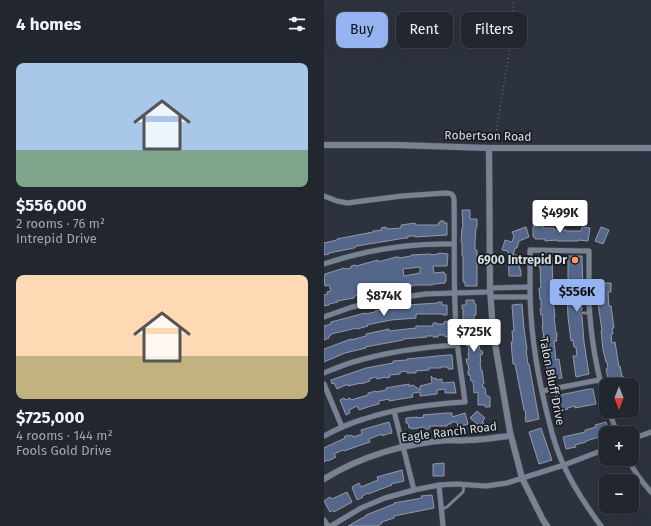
<!DOCTYPE html>
<html lang="en">
<head>
<meta charset="utf-8">
<style>
	:root { --surface:#22262e; --page:#2a2e36; --text:#f1f3f6; --muted:#a2a5aa; --line:#3f434a; --accent:#95b2f1 }
	body { margin:0; font-family:"Fira Sans",sans-serif; background:var(--page); color:var(--text); height:100vh; display:flex; flex-direction:column; font-size:15px; white-space:nowrap }
	* { box-sizing:border-box; margin:0 }
	p { font-size:13px; color:var(--muted) }
	.icon { flex:none; width:22px; height:22px; fill:none; stroke:currentColor; stroke-width:2; stroke-linecap:round; stroke-linejoin:round }
	.map { position:relative; flex:1; overflow:hidden }
	.side { display:flex; flex-direction:column; background:var(--surface); width:324px }
	.side>* { flex:none }
	.hud { position:absolute; left:12px; top:12px; width:255px; height:36px; display:flex; gap:8px }
	.needle { width:26px; rotate:180deg }
	.buttons { position:absolute; left:275px; top:378px; display:grid; gap:8px }
	.buttons a { display:grid; place-items:center; width:40px; height:40px; border-radius:8px; background:var(--surface); box-shadow:0 4px 16px #0002,0 0 0 1px var(--line); font-size:20px }
	.price { position:absolute; translate:-50% -34px; padding:0 9px; border-radius:4px; background:#fff; color:#222; font-size:13px; line-height:26px; filter:drop-shadow(0 1px 2px #0008) }
	.price::after { content:''; position:absolute; left:50%; top:24px; width:12px; height:9px; margin-left:-6px; background:inherit; clip-path:polygon(0 0,100% 0,50% 100%) }
	.price.active { background:var(--accent); color:#111 }
	ul { padding:0; list-style:none }
	li { display:grid; align-content:center; gap:8px; height:212px; padding:0 16px }
	li span { display:grid; place-items:center; height:124px; border-radius:8px; color:#555 }
	li>.icon { margin-inline-start:auto }
	span .icon { width:72px; height:72px; fill:#fffc; stroke-width:1 }
	li b { font-size:17px }
	h2 { display:flex; justify-content:space-between; align-items:center; height:48px; padding:0 16px; font-size:17px }
	.tag { padding:0 14px; border-radius:8px; background:var(--surface); box-shadow:0 4px 16px #0002,0 0 0 1px var(--line); font-size:14px; line-height:36px }
	.tag.active { background:var(--accent); color:#111 }
	main { display:flex; flex:1; min-height:0 }
	.map>svg:first-child { display:block }
</style>
</head>
<body>
<main>
<section class="side">
<h2>4 homes<svg class="icon" aria-label="filters" viewBox="0 0 24 24"><path d="M4 7h16M4 17h16"/><circle cx="9" cy="7" r="2"/><circle cx="15" cy="17" r="2"/></svg></h2>
<ul>
<li><span style="background:linear-gradient(#a9c7e8 70%,#7fa58c 0)"><svg class="icon" aria-label="home" viewBox="0 0 24 24"><path d="M3 11l9-7 9 7M6 9v11h12V9"/></svg></span><div><b>$556,000</b><p>2 rooms · 76 m²</p><p>Intrepid Drive</p></div></li>
<li><span style="background:linear-gradient(#ffd9b3 65%,#c2b280 0)"><svg class="icon" aria-label="home" viewBox="0 0 24 24"><path d="M3 11l9-7 9 7M6 9v11h12V9"/></svg></span><div><b>$725,000</b><p>4 rooms · 144 m²</p><p>Fools Gold Drive</p></div></li>
</ul>
</section>
<div class="map">
<svg width="327" height="526" viewBox="0 0 327 526">
	<rect width="100%" height="100%" fill="#2d333e"/>
	<!-- building -->
	<g fill="#54678b" stroke="#939aa7" fill-rule="evenodd">
		<polygon points="138,210 146,210 146,219 153,219 153,227 152,227 151,244 151,250 153,250 153,286 141,286 141,282 139,282 139,256 138,256 138,242 137,242 138,228 139,228"/>
		<polygon points="116,221 120,221 120,223 123,223 123,235 91,237 91,236 84,236 84,238 81,238 33,246 30,248 5,253 5,254 0,255 0,243 13,240 13,239 49,232 49,231 58,230 57,228 62,227 62,229 63,228 63,229 77,228 77,225 91,223 92,225 115,225 114,223 116,223"/>
		<polygon points="209,226 219,226 219,228 230,228 230,230 242,230 242,231 257,231 258,227 266,228 264,241 254,240 254,241 233,241 233,240 221,241 221,239 211,239 211,237 209,237"/>
		<polygon points="202,227 205,237 195,241 193,248 191,248 189,255 195,255 195,267 196,267 196,270 197,270 197,276 185,276 184,251 178,250 181,240 188,242 190,236 188,232"/>
		<polygon points="277,227 285,230 279,244 271,241"/>
		<path d="M115 253 124 254 123 266H109L110 273 120 272V274H122V281H121V283L110 284 108 285H91L84 287 65 289V290L60 291V290L47 292V291H39L40 295 30 296V298L13 301 14 302 5 304V305L0 306V295L4 294 3 292 7 291 5 285 1 286 0 275H2L1 274 17 269 20 268 21 269 27 268V266L31 265 32 266 54 260V262L72 257H75V258L87 256V255L105 254H107V255L114 254ZM96 267V273L80 276 79 269Z"/>
		<polygon points="244,256 258,256 259,292 257,292 258,310 256,311 255,313 258,316 260,342 265,374 252,377 249,356 253,356 252,347 250,347 249,340 247,341 244,317 243,295 244,295"/>
		<polygon points="228,257 229,294 231,294 231,299 229,299 231,317 230,317 232,333 233,333 233,337 232,337 233,341 230,341 232,360 235,359 238,378 225,379 218,338 220,338 218,326 219,326 218,314 217,315 216,309 217,309 217,299 216,300 215,288 217,288 216,267 215,267 215,258"/>
		<polygon points="276,283 287,283 287,292 284,292 285,306 287,306 290,328 288,328 289,334 287,334 288,343 291,342 295,367 296,366 298,376 299,376 300,380 298,381 299,385 286,385 283,374 282,369 284,369 283,362 282,362 279,350 277,331 278,331 273,296 274,296 274,288 276,288"/>
		<polygon points="142,300 150,300 150,304 152,304 152,315 150,315 151,330 153,329 155,340 156,340 157,344 155,345 156,350 159,352 158,355 156,355 157,362 156,362 157,370 158,370 160,383 158,386 161,388 162,395 166,397 166,407 161,407 161,405 154,405 154,392 150,393 149,381 147,381 146,375 144,375 144,371 145,371 144,364 143,364 142,359 145,359 144,353 145,353 144,345 142,346 142,341 145,341 145,333 139,334 139,309 138,309 138,305 142,305"/>
		<polygon points="114,302 118,302 118,305 123,305 123,315 119,315 119,314 92,314 92,318 67,320 47,324 43,325 44,326 33,329 33,328 7,334 7,335 5,336 5,338 0,340 0,326 7,324 7,322 41,313 41,314 51,312 51,311 72,307 83,305 114,303"/>
		<polygon points="198,304 200,328 203,350 202,350 204,364 205,364 215,419 202,422 201,417 202,417 201,410 200,410 191,364 189,364 187,342 189,342 188,331 190,331 188,305"/>
		<polygon points="124,321 124,324 125,325 126,336 121,337 121,335 114,335 114,337 109,337 109,336 102,336 103,337 79,339 79,340 41,347 42,348 21,353 0,362 0,349 27,339 27,340 42,336 42,334 65,329 65,331 92,328 92,326 109,326 109,323 113,323 113,324 120,324 120,322"/>
		<polygon points="124,355 128,355 129,369 124,369 124,367 117,367 117,368 105,368 105,370 92,371 92,373 83,373 83,371 76,372 76,374 65,375 66,377 63,378 62,377 53,379 52,377 45,379 46,381 37,384 37,383 24,386 24,384 13,389 10,383 8,384 7,380 42,368 69,363 69,361 83,360 83,359"/>
		<polygon points="107,376 110,379 112,378 112,380 118,379 118,383 130,382 132,393 121,393 121,389 113,390 113,394 96,396 96,392 89,393 89,394 88,395 89,397 65,401 65,399 55,401 55,404 47,406 35,410 33,406 25,410 26,413 22,415 16,400 20,398 21,400 26,398 27,400 44,395 44,393 52,391 53,392 62,390 62,388 85,384 85,386 89,385 96,390 96,386 108,383"/>
		<polygon points="265,389 269,389 272,404 251,408 251,406 243,408 244,409 235,412 231,396"/>
		<polygon points="153,411 161,418 158,422 160,423 157,427 146,418"/>
		<polygon points="122,413 128,413 128,417 141,413 144,424 134,427 133,422 127,422 127,424 124,424 123,426 105,426 106,428 104,429 102,429 100,427 88,429 88,428 85,428 84,423 82,423 82,418 93,417 93,418 100,417 99,415"/>
		<polygon points="65,422 68,432 67,434 66,433 58,436 58,434 45,439 46,442 37,445 20,451 19,450 10,454 12,457 4,461 3,460 0,462 0,448 21,438 20,437 24,435 26,436 28,435 29,437 38,434 37,430"/>
		<polygon points="282,422 286,433 282,433 282,435 262,441 262,442 251,445 252,447 242,449 239,437 261,432 261,430 272,427 271,425"/>
		<polygon points="217,428 228,460 215,464 205,432"/>
		<polygon points="120,463 120,476 109,476 109,464"/>
		<polygon points="78,470 80,481 67,484 68,485 44,494 44,493 38,496 39,497 33,500 28,487 35,483 37,487 54,480 53,477"/>
		<polygon points="23,492 28,502 10,512 9,510 6,512 0,501 6,497 8,499"/>
		<polygon points="108,495 110,508 70,516 70,518 58,522 58,523 55,525 55,526 24,526 42,516 42,515 70,504 70,503 98,498 97,496"/>
	</g>
	<g fill="none" stroke-linecap="round" stroke-linejoin="round">
		<defs>
			<g id="service">
				<polyline points="258,313 265,313"/>
				<polyline points="118,509 123,507 139,492 140,485"/>
			</g>
			<g id="minor">
				<path d="M0 196 13 201 23 203 78 196 122 193C127 193 129 194 130 199 131 241 129 284 132 326 133 351 138 377 141 402 107 404 73 408 40 419 26 423 13 429 0 436"/>
				<path d="M0 264C41 250 87 243 130 244"/>
				<polyline points="166,288 206,287"/>
				<polyline points="167,297 206,297"/>
				<polyline points="0,317 28,307 62,300 101,294 130,293 166,292"/>
				<path d="M0 373C10 369 19 365 29 362 63 352 98 347 133 345"/>
				<polyline points="0,384 18,427"/>
				<polyline points="218,391 275,380"/>
				<polyline points="70,411 90,490"/>
				<polyline points="285,411 293,433"/>
				<polyline points="308,439 327,432"/>
				<path d="M304 459C310 471 318 482 327 492"/>
				<polyline points="115,485 119,526"/>
				<polyline points="0,520 4,526"/>
				<polyline points="7,526 37,508 61,498 90,490 115,485 132,484 162,486 183,483 240,465 282,449"/>
				<path d="M277 526C263 507 250 488 240 466 231 447 226 426 221 405 212 367 206 327 206 287 206 275 206 263 206 250L265 251C265 268 265 286 265 304 267 336 272 370 282 401"/>
			</g>
			<g id="tertiary">
				<polyline points="0,145 72,145 165,148 327,148"/>
				<polyline points="165,148 166,288 169,332 186,432 198,478 219,520 223,526"/>
				<path d="M0 479C37 456 82 443 125 440 131 440 138 441 144 440 158 440 172 437 187 436"/>
			</g>
		</defs>
		<!-- service casing -->
		<use href="#service" stroke="#494e59" stroke-width="3.5"/>
		<!-- minor casing -->
		<use href="#minor" stroke="#494e59" stroke-width="6"/>
		<!-- tertiary casing -->
		<use href="#tertiary" stroke="#494e59" stroke-width="7"/>
		<!-- path -->
		<polyline stroke="#81868f" stroke-width="1" stroke-dasharray="1 3" stroke-linecap="butt" points="171,142 172,132 187,41 188,15 190,0"/>
		<!-- service -->
		<use href="#service" stroke="#798293" stroke-width="2.5"/>
		<!-- minor -->
		<use href="#minor" stroke="#798293" stroke-width="5"/>
		<!-- tertiary -->
		<use href="#tertiary" stroke="#798293" stroke-width="6"/>
	</g>
	<!-- markers -->
	<circle fill="#ff9b59" stroke="#181b20" stroke-width="1.5" cx="251" cy="260" r="4"/>
	<g text-anchor="middle" dominant-baseline="central" stroke-width="3.5" stroke-linejoin="round" paint-order="stroke">
		<!-- street labels -->
		<g font-size="12" fill="#d9dde5" stroke="#181b20">
			<text transform="translate(164 136) rotate(1)">Robertson Road</text>
			<text transform="translate(228 381) rotate(79)">Talon Bluff Drive</text>
			<text transform="translate(125 432) rotate(-7)">Eagle Ranch Road</text>
		</g>
		<!-- poi labels -->
		<g font-size="12" font-weight="bold" fill="#d9dde5" stroke="#181b20" text-anchor="end">
			<text x="243" y="260">6900 Intrepid Dr</text>
		</g>
	</g>
</svg>
<div class="buttons">
<a><svg class="needle" viewBox="-14 -14 28 28"><path d="M0-13l5 13h-10z" fill="#e53935"/><path d="M0 13l5-13h-10z" fill="#a2a5aa"/></svg></a>
<a>+</a>
<a>−</a>
</div>
<b class="price" style="left:236px;top:234px">$499K</b>
<b class="price active" style="left:253px;top:313px">$556K</b>
<b class="price" style="left:60px;top:317px">$874K</b>
<b class="price" style="left:150px;top:353px">$725K</b>
<div class="hud">
<a class="tag active">Buy</a>
<a class="tag">Rent</a>
<a class="tag">Filters</a>
</div>
</div>
</main>
</body>
</html>
